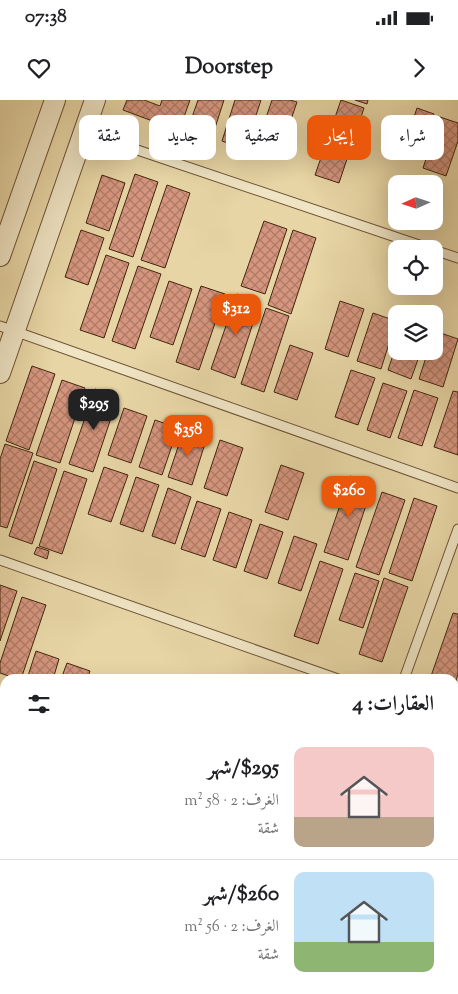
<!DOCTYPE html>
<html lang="ar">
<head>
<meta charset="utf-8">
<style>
	:root { --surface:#fff; --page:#f6f6f6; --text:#202124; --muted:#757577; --line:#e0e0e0; --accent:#ea580c }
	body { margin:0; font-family:"Sorts Mill Goudy",Amiri,serif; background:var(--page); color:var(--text); direction:rtl; height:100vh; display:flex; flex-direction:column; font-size:19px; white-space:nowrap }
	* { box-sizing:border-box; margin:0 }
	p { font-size:16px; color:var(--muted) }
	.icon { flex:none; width:28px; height:28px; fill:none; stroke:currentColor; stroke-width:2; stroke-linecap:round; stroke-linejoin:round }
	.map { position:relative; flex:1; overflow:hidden; direction:ltr }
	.side { position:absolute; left:0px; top:574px; width:459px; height:321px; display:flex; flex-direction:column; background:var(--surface); border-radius:15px 15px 0 0; box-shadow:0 5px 20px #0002; direction:rtl }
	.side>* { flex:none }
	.top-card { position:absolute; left:15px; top:15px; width:429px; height:45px; direction:rtl; display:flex; gap:10px }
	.needle { width:32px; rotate:267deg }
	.tools { position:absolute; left:388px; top:75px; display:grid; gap:10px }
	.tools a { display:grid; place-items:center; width:55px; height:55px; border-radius:10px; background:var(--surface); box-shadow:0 5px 20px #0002; font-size:25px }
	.price { position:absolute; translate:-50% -42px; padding:0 11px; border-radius:10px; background:var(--accent); color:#fff; font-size:16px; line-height:32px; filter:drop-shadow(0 1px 2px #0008) }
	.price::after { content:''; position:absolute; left:50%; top:30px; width:15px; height:11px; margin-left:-8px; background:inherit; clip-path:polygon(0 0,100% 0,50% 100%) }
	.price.active { background:#222; color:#fff }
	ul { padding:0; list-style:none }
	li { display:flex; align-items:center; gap:15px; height:125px; padding:0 25px }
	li+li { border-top:1px solid var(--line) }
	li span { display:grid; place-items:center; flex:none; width:140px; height:100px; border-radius:10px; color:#555 }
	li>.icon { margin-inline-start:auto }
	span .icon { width:60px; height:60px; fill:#fffc; stroke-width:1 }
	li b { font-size:21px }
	h2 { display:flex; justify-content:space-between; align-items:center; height:60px; padding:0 25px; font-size:21px }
	.tag { padding:0 18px; border-radius:10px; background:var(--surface); box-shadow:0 5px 20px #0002; font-size:18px; line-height:45px }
	.tag.active { background:var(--accent); color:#fff }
	.status { display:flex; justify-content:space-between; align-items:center; height:35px; padding:0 25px; background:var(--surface); direction:ltr }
	.status svg { height:14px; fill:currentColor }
	header { display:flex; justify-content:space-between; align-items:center; height:65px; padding:0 25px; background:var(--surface); font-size:22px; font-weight:700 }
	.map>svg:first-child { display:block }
</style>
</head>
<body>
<div class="status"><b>07:38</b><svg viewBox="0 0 49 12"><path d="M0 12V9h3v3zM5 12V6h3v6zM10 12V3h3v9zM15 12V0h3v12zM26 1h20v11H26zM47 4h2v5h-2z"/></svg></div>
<header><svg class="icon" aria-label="forward" viewBox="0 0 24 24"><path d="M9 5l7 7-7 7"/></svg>Doorstep<svg class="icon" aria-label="heart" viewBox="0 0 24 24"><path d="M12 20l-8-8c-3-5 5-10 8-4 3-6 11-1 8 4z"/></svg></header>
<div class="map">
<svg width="458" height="894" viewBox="0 0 458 894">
	<defs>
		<pattern id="building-cross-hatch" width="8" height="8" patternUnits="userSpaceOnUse" patternTransform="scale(1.25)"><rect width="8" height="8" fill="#d5957e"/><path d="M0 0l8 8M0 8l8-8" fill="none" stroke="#ae7a66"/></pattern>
	</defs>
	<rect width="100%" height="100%" fill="#e7d5a5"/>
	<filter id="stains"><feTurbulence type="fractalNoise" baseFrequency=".004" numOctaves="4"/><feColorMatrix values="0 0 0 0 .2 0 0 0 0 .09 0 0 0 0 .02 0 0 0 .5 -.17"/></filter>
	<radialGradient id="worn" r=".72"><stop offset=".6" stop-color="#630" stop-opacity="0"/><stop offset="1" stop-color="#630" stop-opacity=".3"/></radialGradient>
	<!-- building -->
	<g fill="url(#building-cross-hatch)" stroke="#44270f">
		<polygon points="127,0 144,0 160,6 162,0 190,0 179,31 123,10"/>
		<polygon points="198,0 224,0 214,31 190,23"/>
		<polygon points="235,0 261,0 245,49 222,41"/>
		<polygon points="272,0 290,0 297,2 278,58 255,50"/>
		<polygon points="341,0 364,8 339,83 315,75"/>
		<polygon points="355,0 368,0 367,4"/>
		<polygon points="417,8 434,14 418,59 384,47 392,22 410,29"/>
		<polygon points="440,17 458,23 458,41 446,76 423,68"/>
		<polygon points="135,74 158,82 133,157 109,149"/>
		<polygon points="102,75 125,83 109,131 86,123"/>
		<polygon points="167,85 190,93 165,168 141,160"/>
		<polygon points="264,121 287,129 265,194 241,186"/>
		<polygon points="81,130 104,138 88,185 65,177"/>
		<polygon points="293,130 316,138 291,214 268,205"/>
		<polygon points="106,155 129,163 104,238 80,230"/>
		<polygon points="138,166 161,174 135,249 112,241"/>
		<polygon points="169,181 192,189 173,245 150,237"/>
		<polygon points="201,186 225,194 199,270 176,262"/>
		<polygon points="237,194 260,202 235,278 211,269"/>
		<polygon points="340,201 364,209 348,257 325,249"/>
		<polygon points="266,208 289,216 264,292 241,284"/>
		<polygon points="373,213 396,221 381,269 357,261"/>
		<polygon points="435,231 458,239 443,287 419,279 428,251 434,251"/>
		<polygon points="290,245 313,253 297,300 274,292"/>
		<polygon points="396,246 396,251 421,251 411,279 388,270"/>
		<polygon points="32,266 55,274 29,350 6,341"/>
		<polygon points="351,270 375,278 358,325 335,317"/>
		<polygon points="62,280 85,288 60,363 36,355"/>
		<polygon points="383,283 407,291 390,338 367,330"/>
		<polygon points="95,289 118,297 93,372 69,364"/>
		<polygon points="414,290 438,298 422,346 398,338"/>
		<polygon points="453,291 458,292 458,355 434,347"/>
		<polygon points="124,308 147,316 131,363 108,355"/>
		<polygon points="155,320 178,328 162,375 139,367"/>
		<polygon points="184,329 207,337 192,385 168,377"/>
		<polygon points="220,340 243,348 227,396 204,388"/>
		<polygon points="5,344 33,353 7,428 0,426 0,359"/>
		<polygon points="34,361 57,369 32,444 9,436"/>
		<polygon points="281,365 304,373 288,420 265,412"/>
		<polygon points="104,367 128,375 111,422 88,414"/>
		<polygon points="64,371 87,379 62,454 39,446"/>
		<polygon points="350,376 373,384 348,460 324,452"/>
		<polygon points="136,377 159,385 143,432 120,424"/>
		<polygon points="168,388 191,397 175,444 152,436"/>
		<polygon points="382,392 405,400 379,475 356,467"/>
		<polygon points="414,398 437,406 412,481 389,473"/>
		<polygon points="197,401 221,409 205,457 181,449"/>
		<polygon points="229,412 252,420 236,468 213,460"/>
		<polygon points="260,424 283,432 267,479 244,471"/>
		<polygon points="294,436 317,444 301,491 278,483"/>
		<polygon points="37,447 49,451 47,459 34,454"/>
		<polygon points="320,461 343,469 318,544 294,536"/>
		<polygon points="355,473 379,481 363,528 339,520"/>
		<polygon points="384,478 408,487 382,562 359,554"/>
		<polygon points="0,485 17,491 0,541"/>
		<polygon points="22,497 46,505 21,579 17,579 0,573 0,563"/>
		<polygon points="453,513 458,514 458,574 454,587 454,579 430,579"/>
		<polygon points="36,551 59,559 53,579 27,579"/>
		<polygon points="67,563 90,571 87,579 61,579"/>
		<polygon points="454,639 458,641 458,676 454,674"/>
		<polygon points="0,789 5,791 5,816 0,831"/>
		<polygon points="458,795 458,825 454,824 454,807"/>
		<polygon points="454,877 458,879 458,894 426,894 427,890 454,890"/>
		<polygon points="132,890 158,890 157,894 131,894"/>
		<polygon points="168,890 195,890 194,894 167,894"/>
		<polygon points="316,890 343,890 342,894 315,894"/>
		<polygon points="354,890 381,890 380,894 353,894"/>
		<polygon points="389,890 416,890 415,894 388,894"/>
	</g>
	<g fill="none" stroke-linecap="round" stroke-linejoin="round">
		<defs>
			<g id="service">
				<polyline points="84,32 431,149"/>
				<polyline points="434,150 458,158"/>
				<polyline points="0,226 458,388"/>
				<polyline points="0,460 338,579"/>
				<polyline points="404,579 458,429"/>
				<polyline points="454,619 458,621"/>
				<polyline points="0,688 5,690"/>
				<polyline points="454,848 458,850"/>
				<polyline points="291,894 292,890"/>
			</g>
			<g id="tertiary">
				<polyline points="0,156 55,0"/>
				<polyline points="0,273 95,0"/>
			</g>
		</defs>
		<!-- service casing -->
		<use href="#service" stroke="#6d5234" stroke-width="11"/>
		<!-- tertiary casing -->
		<use href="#tertiary" stroke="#6d5234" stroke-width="22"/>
		<!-- service -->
		<use href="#service" stroke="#efe4c4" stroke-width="9"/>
		<!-- tertiary -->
		<use href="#tertiary" stroke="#efe4c4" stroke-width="20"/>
	</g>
	<rect width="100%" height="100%" filter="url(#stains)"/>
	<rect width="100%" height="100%" fill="url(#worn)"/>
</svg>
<div class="tools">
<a><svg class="needle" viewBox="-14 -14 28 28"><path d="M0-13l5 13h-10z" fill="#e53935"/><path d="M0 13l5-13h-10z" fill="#757577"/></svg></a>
<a><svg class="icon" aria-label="locate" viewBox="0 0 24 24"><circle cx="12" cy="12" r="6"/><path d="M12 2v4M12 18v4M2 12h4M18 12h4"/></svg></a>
<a><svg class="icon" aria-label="layers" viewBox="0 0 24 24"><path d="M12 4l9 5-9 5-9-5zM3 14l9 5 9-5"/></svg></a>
</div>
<b class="price" style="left:236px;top:236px">$312</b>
<b class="price active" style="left:94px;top:331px">$295</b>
<b class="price" style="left:188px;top:357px">$358</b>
<b class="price" style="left:349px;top:418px">$260</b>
<div class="top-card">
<a class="tag">شراء</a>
<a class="tag active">إيجار</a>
<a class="tag">تصفية</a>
<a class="tag">جديد</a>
<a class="tag">شقة</a>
</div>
<section class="side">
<h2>العقارات: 4<svg class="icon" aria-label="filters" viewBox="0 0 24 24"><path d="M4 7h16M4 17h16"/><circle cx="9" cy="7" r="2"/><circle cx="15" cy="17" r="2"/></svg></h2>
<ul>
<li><span style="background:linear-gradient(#f6c9c9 70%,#b9a48a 0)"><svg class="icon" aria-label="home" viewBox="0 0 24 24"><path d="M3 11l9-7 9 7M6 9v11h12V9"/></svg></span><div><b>$295/شهر</b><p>الغرف: 2 · 58 m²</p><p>شقة</p></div></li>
<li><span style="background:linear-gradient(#bfe0f5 70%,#8fb573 0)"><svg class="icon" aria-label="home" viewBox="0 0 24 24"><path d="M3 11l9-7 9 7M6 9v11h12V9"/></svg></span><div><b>$260/شهر</b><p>الغرف: 2 · 56 m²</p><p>شقة</p></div></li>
</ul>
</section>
</div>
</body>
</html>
